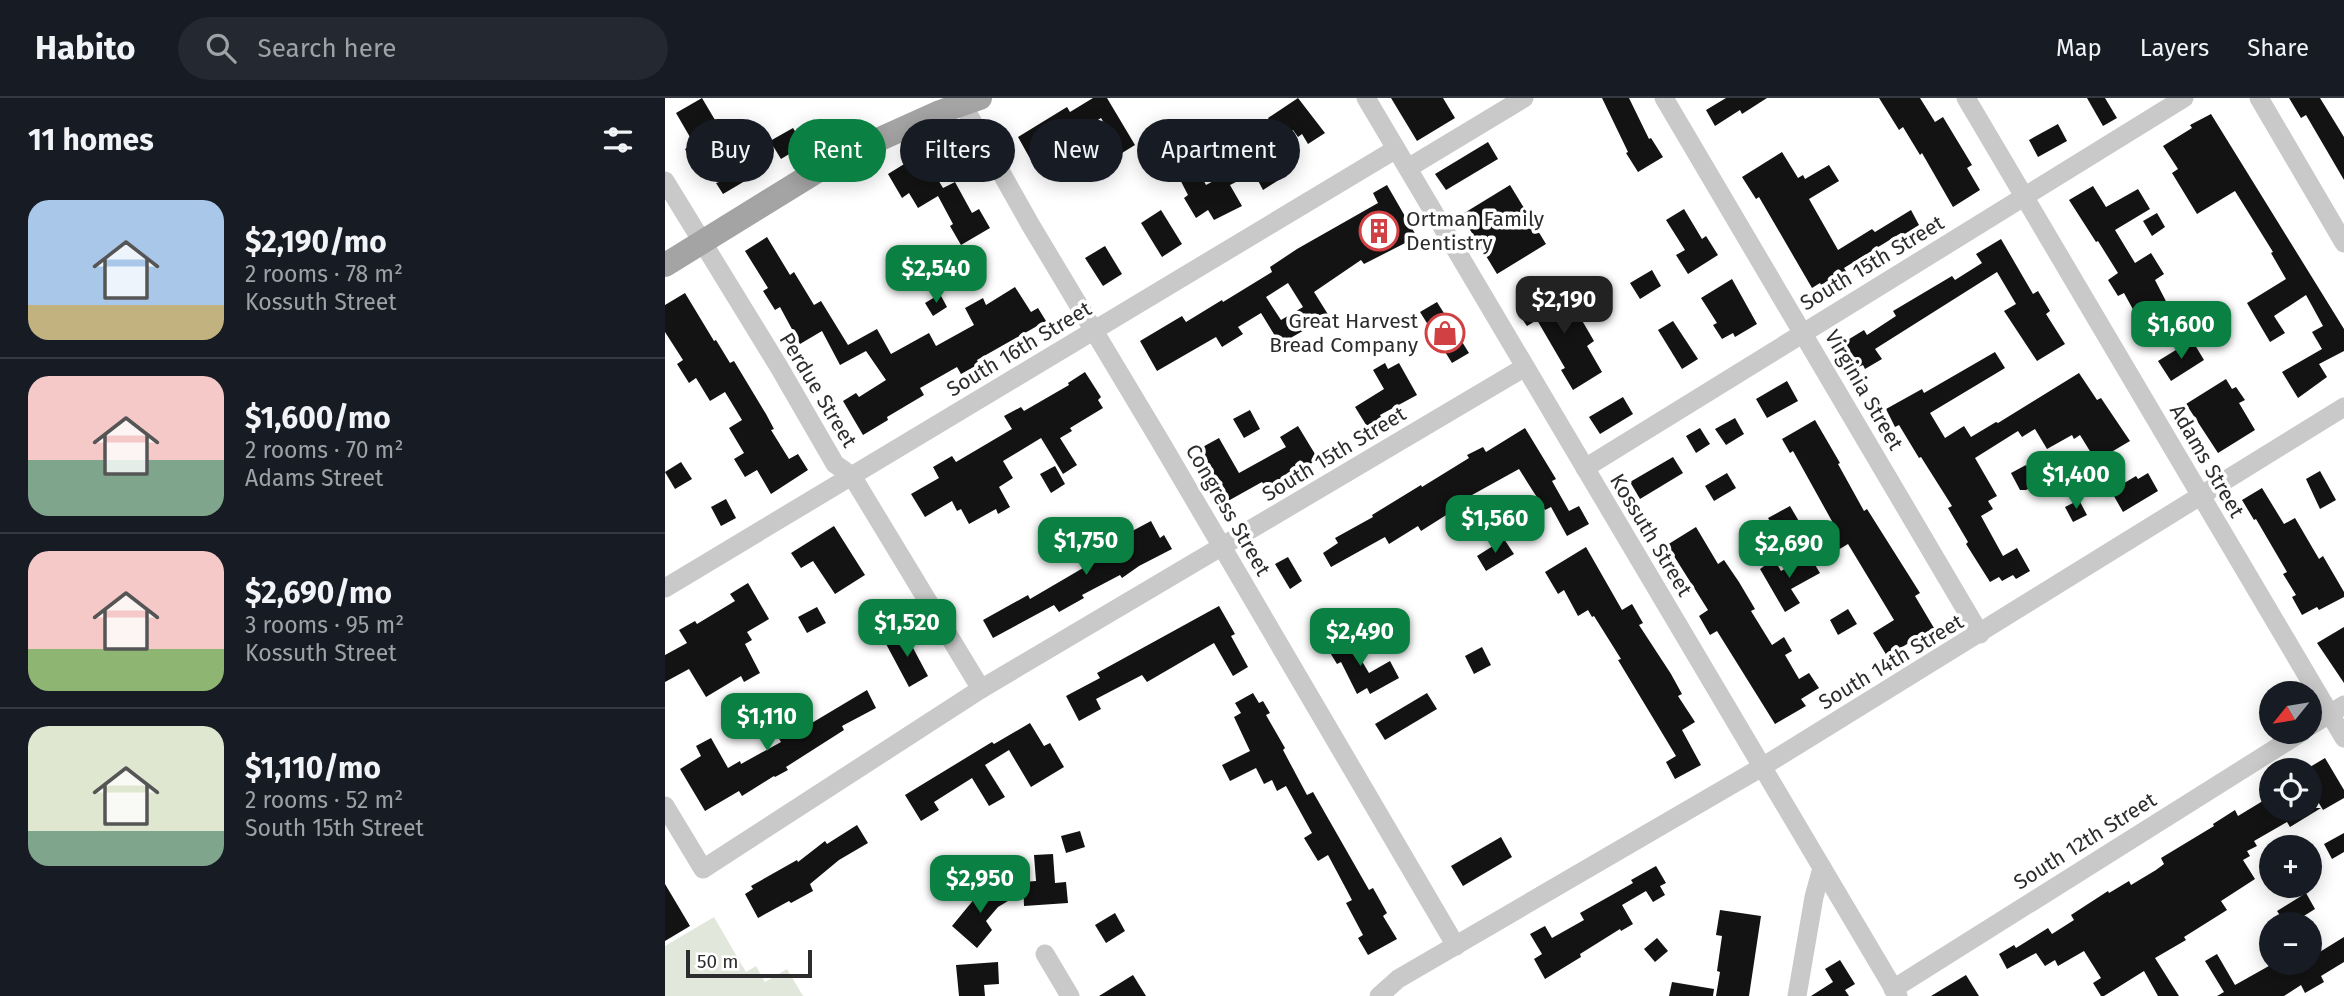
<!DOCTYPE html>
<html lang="en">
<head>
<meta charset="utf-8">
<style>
	:root { --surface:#171b24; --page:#242831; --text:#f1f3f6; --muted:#9ea1a6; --line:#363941; --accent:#0b8043 }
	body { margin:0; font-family:"Fira Sans",sans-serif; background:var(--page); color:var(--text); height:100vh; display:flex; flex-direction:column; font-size:26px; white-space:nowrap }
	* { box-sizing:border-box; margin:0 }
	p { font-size:23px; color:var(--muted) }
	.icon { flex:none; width:38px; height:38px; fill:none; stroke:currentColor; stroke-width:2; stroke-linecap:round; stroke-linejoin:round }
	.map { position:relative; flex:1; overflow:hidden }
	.panel { display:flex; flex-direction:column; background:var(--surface); width:665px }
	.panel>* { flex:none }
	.banner { position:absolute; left:21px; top:21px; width:665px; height:63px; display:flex; gap:14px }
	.needle { width:46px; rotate:240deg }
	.fabs { position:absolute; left:1594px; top:583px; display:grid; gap:14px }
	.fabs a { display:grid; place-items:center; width:63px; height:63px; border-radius:50%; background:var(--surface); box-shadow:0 4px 18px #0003; font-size:35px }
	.scale { position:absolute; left:21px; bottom:18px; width:126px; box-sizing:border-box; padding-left:7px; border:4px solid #2c2c2c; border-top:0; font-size:19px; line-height:24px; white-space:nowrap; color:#2c2c2c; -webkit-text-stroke:5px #fff; paint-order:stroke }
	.price { position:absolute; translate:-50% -60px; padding:0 16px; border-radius:14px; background:var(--accent); color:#fff; font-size:23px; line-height:46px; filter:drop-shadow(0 2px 4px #0008) }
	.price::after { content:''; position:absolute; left:50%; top:42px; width:21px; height:16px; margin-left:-10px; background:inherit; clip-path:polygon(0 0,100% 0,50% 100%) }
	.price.current { background:#222; color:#fff }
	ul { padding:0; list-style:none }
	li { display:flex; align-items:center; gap:21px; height:175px; padding:0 28px }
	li+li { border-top:2px solid var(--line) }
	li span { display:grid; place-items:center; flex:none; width:196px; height:140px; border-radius:21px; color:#555 }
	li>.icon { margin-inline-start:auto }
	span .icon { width:84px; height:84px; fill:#fffc; stroke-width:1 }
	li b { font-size:30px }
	h2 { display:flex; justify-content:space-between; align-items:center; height:84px; padding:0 28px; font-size:30px }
	.tag { padding:0 24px; border-radius:32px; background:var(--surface); box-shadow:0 4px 18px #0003; font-size:24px; line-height:63px }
	.tag.current { background:var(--accent); color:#fff }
	header { display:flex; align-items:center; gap:42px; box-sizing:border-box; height:98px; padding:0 35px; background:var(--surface); border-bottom:2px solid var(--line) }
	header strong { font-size:33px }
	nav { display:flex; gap:38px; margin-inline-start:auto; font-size:24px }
	.search { width:490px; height:63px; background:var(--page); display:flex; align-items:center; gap:18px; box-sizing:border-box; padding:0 24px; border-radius:38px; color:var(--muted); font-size:26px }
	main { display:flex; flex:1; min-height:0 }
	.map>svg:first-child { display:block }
</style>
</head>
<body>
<header>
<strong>Habito</strong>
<div class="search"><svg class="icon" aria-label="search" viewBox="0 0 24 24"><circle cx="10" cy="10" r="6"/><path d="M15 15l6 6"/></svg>Search here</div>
<nav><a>Map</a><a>Layers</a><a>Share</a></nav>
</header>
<main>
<section class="panel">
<h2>11 homes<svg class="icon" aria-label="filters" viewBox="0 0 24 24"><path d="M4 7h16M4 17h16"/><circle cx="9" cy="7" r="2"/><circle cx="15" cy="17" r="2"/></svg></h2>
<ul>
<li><span style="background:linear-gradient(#a9c7e8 75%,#c2b280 0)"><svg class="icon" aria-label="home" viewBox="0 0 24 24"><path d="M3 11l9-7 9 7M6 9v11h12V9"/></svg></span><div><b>$2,190/mo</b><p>2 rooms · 78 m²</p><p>Kossuth Street</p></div></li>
<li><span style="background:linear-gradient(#f6c9c9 60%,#7fa58c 0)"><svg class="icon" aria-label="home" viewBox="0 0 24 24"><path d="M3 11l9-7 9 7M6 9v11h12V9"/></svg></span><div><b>$1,600/mo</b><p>2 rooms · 70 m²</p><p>Adams Street</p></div></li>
<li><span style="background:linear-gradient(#f6c9c9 70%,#8fb573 0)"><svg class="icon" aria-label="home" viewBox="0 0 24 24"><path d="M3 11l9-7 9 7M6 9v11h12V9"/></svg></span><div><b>$2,690/mo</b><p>3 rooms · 95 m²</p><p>Kossuth Street</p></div></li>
<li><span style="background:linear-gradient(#dfe7d0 75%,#7fa58c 0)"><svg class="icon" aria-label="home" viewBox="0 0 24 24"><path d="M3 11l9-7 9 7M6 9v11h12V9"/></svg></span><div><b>$1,110/mo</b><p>2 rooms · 52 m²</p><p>South 15th Street</p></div></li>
</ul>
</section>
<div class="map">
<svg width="1679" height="898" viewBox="0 0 1679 898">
	<rect width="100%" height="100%" fill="#fff"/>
	<!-- green -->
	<polygon fill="#e1e8db" points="49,819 81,874 91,868 100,884 122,871 138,898 0,898 0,848"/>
	<!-- building -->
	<g fill="#131313" fill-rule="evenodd">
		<polygon points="37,0 50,22 40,28 63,67 73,61 85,80 58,96 51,85 54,84 39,60 29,67 20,51 29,46 11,15"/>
		<polygon points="428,0 442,0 470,47 457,55 436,20 383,53 388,64 372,73 353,39 402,9 405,14"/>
		<polygon points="633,0 660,35 643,46 637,36 633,39 628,32 616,40 603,20"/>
		<polygon points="726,0 778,0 790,20 752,43"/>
		<polygon points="937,0 964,0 984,41 986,40 998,59 973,74 961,55 963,54"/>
		<polygon points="1061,0 1102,0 1077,16 1075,12 1050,28 1041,12"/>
		<polygon points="1214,0 1255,0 1270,24 1278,19 1307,67 1302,70 1315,92 1288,109 1257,55 1255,57 1238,29 1234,32"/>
		<polygon points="1422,0 1440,0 1452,20 1438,28"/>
		<polygon points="1624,0 1655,0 1679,39 1679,82 1641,17 1636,20"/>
		<polygon points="1546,16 1679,231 1679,253 1654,266 1662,279 1633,300 1617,274 1657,251 1647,234 1658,228 1641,197 1609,218 1620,235 1605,244 1582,205 1621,181 1606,155 1608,154 1570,93 1532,116 1507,75 1513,71 1498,48 1527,30 1525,27"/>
		<polygon points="1393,26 1402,43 1373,59 1364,42"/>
		<polygon points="128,30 139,47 116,61 105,43"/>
		<polygon points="823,44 833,61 781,92 770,76"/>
		<polygon points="607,46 625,75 598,92 589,75 565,87 577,108 549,122 543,112 531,120 519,100 523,97 506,64 524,54 541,87 582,65 581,62"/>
		<polygon points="1117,54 1133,80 1138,77 1140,81 1164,67 1174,83 1144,101 1173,152 1207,131 1210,134 1246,112 1254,127 1238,137 1236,135 1179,170 1184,178 1159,192 1155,185 1147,190 1094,99 1091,101 1077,79"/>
		<polygon points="257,55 278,90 290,84 307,115 314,111 325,130 296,147 285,128 288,126 273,98 253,110 244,95 237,100 223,76"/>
		<path d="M722 87 752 139 699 166 696 162 649 194 664 218 615 246 596 215 573 229 578 236 557 249 551 239 492 273 475 243 517 218 521 224 557 202 558 204 607 174 605 169 632 151 713 105 708 95ZM623 185 638 209 616 222 601 199Z"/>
		<polygon points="845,87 881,146 832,176 796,117"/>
		<polygon points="1428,88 1441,109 1473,91 1485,111 1450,132 1470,165 1486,155 1499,176 1490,182 1505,211 1476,226 1459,195 1453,198 1443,182 1453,175 1433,143 1431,144 1404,102"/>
		<polygon points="1019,111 1037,141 1041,138 1053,157 1023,176 1011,157 1020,152 1001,122"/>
		<polygon points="496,112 517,146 497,159 476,125"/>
		<polygon points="1492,115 1500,129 1487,138 1478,123"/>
		<polygon points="102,139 125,177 129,174 149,207 156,203 183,247 212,231 226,256 264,235 271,248 309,227 300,210 318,200 321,207 350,189 366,214 373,210 381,223 312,262 314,266 296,276 292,269 255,290 259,297 222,319 223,322 198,337 178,303 191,295 194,299 221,282 201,253 175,267 157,233 135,246 115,209 110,212 98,193 103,190 80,153"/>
		<polygon points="1336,141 1368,196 1373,193 1385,213 1381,216 1400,246 1372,263 1339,213 1351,206 1332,174 1210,251 1217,261 1200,271 1198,267 1191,270 1176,246 1199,232 1202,237 1231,218 1228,213 1287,178 1290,182 1317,165 1311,156"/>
		<polygon points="440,148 457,176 438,188 420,160"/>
		<polygon points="987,172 996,188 975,201 965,185"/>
		<polygon points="1067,181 1092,226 1070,239 1068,235 1057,241 1048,227 1052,225 1036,200"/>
		<polygon points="891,188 911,221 915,219 929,243 922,248 937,274 908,292 896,272 900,270 872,222 862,228 851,212"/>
		<polygon points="20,195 49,243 51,242 65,265 69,263 101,316 109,331 106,332 124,361 133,356 143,372 106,396 92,372 80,379 69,361 79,355 64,330 77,322 60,294 45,303 31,280 24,285 12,266 18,262 0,234 0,207"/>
		<polygon points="275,196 282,209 268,218 260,205"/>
		<polygon points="1539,203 1550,221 1532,232 1521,214"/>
		<polygon points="772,204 804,255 787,265 755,214"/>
		<polygon points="1008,223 1033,261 1017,271 993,232"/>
		<polygon points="1527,242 1539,262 1506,283 1493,263"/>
		<polygon points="1330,254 1340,270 1265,315 1280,340 1299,328 1306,339 1331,324 1333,325 1414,275 1432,302 1436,300 1465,343 1431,363 1415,337 1409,341 1407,337 1382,351 1370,331 1357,339 1353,333 1310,360 1332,398 1323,403 1328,411 1316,418 1338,458 1352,450 1365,473 1351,481 1348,477 1337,483 1334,479 1325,484 1301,446 1303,444 1283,410 1287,408 1256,359 1254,360 1234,327 1230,329 1221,311 1257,291 1259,295"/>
		<polygon points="720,265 723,271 734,265 752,297 715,317 717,321 703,330 690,309 719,291 708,272"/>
		<polygon points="420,274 436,299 433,302 438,310 405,330 407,333 395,340 412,367 398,376 376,340 338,363 348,380 334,389 345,409 333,416 331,411 304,426 296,411 292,413 287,403 260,419 246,396 274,380 268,369 287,358 291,364 347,331 339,318 356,309 359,313 404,287 403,285"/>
		<polygon points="1561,281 1567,291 1571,289 1580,302 1574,305 1590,332 1553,355 1521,306"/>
		<polygon points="1122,283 1133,303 1102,320 1091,301"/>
		<polygon points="958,299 968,316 935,336 924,319"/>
		<polygon points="585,312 595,331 579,340 568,321"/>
		<polygon points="1070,320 1079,336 1061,347 1050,331"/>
		<polygon points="1150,322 1175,365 1173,366 1199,413 1202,411 1255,495 1250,498 1269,530 1222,558 1208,535 1229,522 1183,446 1173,452 1159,430 1168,425 1128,353 1125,355 1117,341"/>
		<polygon points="633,328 653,361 603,393 597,384 563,403 534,351 554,340 574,375 621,349 615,339"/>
		<polygon points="860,330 891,381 887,383 904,413 914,408 924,426 902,438 886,409 880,412 854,371 807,397 808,400 756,433 753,428 724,446 720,439 666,469 658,455 673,445 670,440 708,419 707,417 756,387 757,389 804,360 802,357 818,349 821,354"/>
		<polygon points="1035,330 1045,346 1031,355 1021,338"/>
		<polygon points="1008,359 1018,375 975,401 965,384"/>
		<polygon points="16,364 27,381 10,391 0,374"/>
		<polygon points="1361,367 1371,387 1361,392 1355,392 1346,375"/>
		<polygon points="390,368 400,386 386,395 375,376"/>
		<polygon points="1655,373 1671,402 1655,411 1641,381"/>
		<polygon points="1062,375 1071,390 1049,403 1040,388"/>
		<polygon points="1483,375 1493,393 1458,414 1446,393 1471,378 1473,381"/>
		<polygon points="1597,390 1619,426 1630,420 1654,461 1658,458 1679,494 1679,499 1654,512 1652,509 1637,517 1627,499 1631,497 1618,476 1622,474 1591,421 1589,422 1577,402"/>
		<polygon points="61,401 71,420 56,428 46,409"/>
		<polygon points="1414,402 1422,417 1408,424 1400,409"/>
		<polygon points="1125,408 1135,425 1114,437 1103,420"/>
		<polygon points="486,423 495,440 499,437 507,451 474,468 457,480 455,477 417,497 419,500 394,514 389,507 328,540 318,522 363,497 365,501 442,456 435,444 452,433 456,439"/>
		<polygon points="169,428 200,477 170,496 148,463 136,470 126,455"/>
		<polygon points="1031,429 1053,466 1059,462 1074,484 1090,511 1086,513 1107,547 1119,539 1127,553 1120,557 1134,581 1144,575 1154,590 1136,601 1141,608 1110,626 1052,533 1045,537 1034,518 1043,512 1002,447"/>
		<polygon points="839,441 849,456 821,473 812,458"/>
		<polygon points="921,449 957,512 967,506 978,525 974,527 1006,576 1017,596 1013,598 1030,624 1017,632 1036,667 1010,681 1001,664 1011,658 953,562 956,561 929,518 927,519 923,512 913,518 899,492 893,496 880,474"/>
		<polygon points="1144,457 1155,475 1126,491 1135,505 1120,514 1095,471 1109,461 1116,473"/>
		<polygon points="623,459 637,483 625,491 610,466"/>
		<polygon points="83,485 104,521 82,534 87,542 80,546 95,575 79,584 76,578 41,599 24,571 0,584 0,557 22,545 14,532 30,523 32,526 70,503 65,496"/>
		<polygon points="554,508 570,536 566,538 583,569 568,578 549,545 482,584 477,577 431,601 436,611 414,623 401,598 435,580 432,575"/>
		<polygon points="152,509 161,525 142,535 133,519"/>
		<polygon points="1183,511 1192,526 1173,537 1165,522"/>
		<polygon points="1679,529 1679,585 1652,545"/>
		<polygon points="239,533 263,578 244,589 220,544"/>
		<polygon points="672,537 678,547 685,543 704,575 725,563 734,580 705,596 702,590 692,596 676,564 672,566 659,545"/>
		<polygon points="817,549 826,567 809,576 800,558"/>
		<polygon points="202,592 211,610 177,628 179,632 121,669 123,672 110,679 109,678 77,698 74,693 40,713 15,671 36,658 31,648 46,640 63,670 75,663 76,666 116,644 97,613 110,605 130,635"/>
		<polygon points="588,595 594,605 598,603 605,615 601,617 620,650 618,652 642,697 648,694 704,792 708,790 722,815 718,818 732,841 703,857 693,840 698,837 681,805 687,802 663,757 653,763 639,740 647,735 621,688 612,693 607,682 599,686 591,670 565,683 557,667 585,653 569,619 576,615 570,605"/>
		<polygon points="762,595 772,611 720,642 710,626"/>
		<polygon points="365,625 379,648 385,645 399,669 366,689 344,652 320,667 340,699 324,708 307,680 269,704 274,712 256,723 240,697 327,644 329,646"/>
		<polygon points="1660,660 1679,692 1679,700 1658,712 1645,690 1645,669"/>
		<polygon points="1606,698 1606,710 1656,710 1625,729 1622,724 1589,743 1592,748 1582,753 1585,758 1578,762 1590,781 1556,803 1562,812 1519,839 1521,842 1490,860 1514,898 1493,898 1479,873 1439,898 1436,898 1428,885 1436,880 1419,853 1393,868 1390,862 1380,868 1371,855 1342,871 1334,856 1349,847 1351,850 1383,830 1387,836 1409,822 1406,817 1443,793 1444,795 1464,783 1466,787 1491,772 1499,766 1496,760 1549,728 1548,726 1570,712 1573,718"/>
		<polygon points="192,727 203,745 174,762 145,786 148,793 126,805 124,803 93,820 80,796 88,791 86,788 132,762 133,764 160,743 162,746"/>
		<polygon points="415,733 420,749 401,755 396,738"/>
		<polygon points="1679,735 1679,754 1667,761 1659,746"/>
		<polygon points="836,739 847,759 798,788 786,768"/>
		<polygon points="388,756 390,785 401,784 403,805 359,808 358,784 371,783 369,757"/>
		<polygon points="991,768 1001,785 995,788 1000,797 988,804 981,793 957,807 968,826 956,833 955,831 915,856 916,859 880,881 869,861 877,856 865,836 880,828 887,840 919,822 915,815 968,785 966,782"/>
		<polygon points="332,784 343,803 333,809 321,823 327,832 312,850 287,828 315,794"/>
		<polygon points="0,786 25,828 0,843"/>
		<polygon points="1641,795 1650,811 1626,826 1621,826 1612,813"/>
		<polygon points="1055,812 1096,818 1084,898 1051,898 1055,874 1052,873 1057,838 1051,837"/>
		<polygon points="450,815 460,833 441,845 430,827"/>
		<polygon points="1679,839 1679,864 1656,878 1659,884 1640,895 1636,887 1619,898 1552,898 1559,894 1540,863 1552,856 1570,887 1611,864 1645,864 1645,860"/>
		<polygon points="992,840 1003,853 990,864 979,851"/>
		<polygon points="1175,862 1190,886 1180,892 1184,898 1146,898 1168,884 1160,871"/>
		<polygon points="333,864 334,886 319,887 320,898 294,898 291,867"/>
		<polygon points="468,877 481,898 434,898"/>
		<polygon points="1301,877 1314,898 1266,898"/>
		<polygon points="1007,884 1049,891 1048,898 1004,898"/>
	</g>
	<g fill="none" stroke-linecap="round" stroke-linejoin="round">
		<!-- minor -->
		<g stroke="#c9c9c9" stroke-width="19">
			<polyline points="294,0 365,126 495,343 791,848"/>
			<polyline points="701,0 1233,898"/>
			<polyline points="999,0 1315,536"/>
			<polyline points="1301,0 1679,640"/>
			<polyline points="1594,0 1679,145"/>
			<polyline points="743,70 859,0"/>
			<polyline points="0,83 114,269 170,366 187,378 316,591"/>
			<polyline points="920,370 1519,0"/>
			<polyline points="0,490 731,51"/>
			<polyline points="1645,628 1679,607"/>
			<polyline points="0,708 38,771 316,591 860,269"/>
			<polyline points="380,856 405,898"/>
			<polyline points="1228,891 1637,634"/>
			<polyline points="714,898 733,881 1097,669 1679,309"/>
			<polyline points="1132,898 1149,799 1157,770"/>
		</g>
		<!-- major -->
		<polyline stroke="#a4a4a4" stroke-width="24" points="0,167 175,59 275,14 315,0"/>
	</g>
	<!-- icons -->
	<defs>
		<symbol id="building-ring" viewBox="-11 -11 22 22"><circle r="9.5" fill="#fff" stroke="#d14143" stroke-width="1.5"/><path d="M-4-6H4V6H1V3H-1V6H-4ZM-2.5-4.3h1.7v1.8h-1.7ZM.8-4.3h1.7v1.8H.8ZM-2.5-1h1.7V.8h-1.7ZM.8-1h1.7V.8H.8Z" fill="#d14143"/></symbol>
		<symbol id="shop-ring" viewBox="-11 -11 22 22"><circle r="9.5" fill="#fff" stroke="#d14143" stroke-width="1.5"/><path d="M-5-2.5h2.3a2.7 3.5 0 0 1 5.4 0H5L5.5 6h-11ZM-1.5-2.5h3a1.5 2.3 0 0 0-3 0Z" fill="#d14143"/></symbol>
	</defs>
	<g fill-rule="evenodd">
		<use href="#building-ring" x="692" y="111" width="44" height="44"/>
		<use href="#shop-ring" x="758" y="213" width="44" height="44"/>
	</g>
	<g text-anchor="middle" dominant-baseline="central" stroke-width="7" stroke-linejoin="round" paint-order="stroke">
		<!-- poi labels -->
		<g font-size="21" fill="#2c2c2c" stroke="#fff" text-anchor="start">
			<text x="741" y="121">Ortman Family<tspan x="741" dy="24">Dentistry</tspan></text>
			<text x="753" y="223" text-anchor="end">Great Harvest<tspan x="753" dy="24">Bread Company</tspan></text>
		</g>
		<!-- street labels -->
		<g font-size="21" fill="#2c2c2c" stroke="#fff">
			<text transform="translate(1207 165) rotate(-31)">South 15th Street</text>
			<text transform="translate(354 251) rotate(-31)">South 16th Street</text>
			<text transform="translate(153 292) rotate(59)">Perdue Street</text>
			<text transform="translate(1199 292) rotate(60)">Virginia Street</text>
			<text transform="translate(669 356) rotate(-31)">South 15th Street</text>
			<text transform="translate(1542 363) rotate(60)">Adams Street</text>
			<text transform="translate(563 412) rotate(60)">Congress Street</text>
			<text transform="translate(986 437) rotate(59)">Kossuth Street</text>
			<text transform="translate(1226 564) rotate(-31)">South 14th Street</text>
			<text transform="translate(1420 743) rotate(-32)">South 12th Street</text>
		</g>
	</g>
</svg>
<div class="fabs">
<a><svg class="needle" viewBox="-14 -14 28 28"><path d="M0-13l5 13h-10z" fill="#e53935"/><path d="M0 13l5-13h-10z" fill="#9ea1a6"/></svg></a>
<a><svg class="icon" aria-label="locate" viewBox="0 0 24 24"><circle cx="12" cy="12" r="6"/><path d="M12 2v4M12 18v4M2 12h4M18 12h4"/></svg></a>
<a>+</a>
<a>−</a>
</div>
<div class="scale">50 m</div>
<b class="price" style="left:271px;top:207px">$2,540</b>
<b class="price current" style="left:899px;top:238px">$2,190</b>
<b class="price" style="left:1516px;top:263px">$1,600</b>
<b class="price" style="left:1411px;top:413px">$1,400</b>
<b class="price" style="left:830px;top:457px">$1,560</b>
<b class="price" style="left:421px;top:479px">$1,750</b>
<b class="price" style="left:1124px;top:482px">$2,690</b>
<b class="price" style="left:242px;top:561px">$1,520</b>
<b class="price" style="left:695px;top:570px">$2,490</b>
<b class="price" style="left:102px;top:655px">$1,110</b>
<b class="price" style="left:315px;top:817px">$2,950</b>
<div class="banner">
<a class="tag">Buy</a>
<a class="tag current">Rent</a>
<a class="tag">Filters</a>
<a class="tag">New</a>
<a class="tag">Apartment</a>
</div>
</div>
</main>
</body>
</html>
